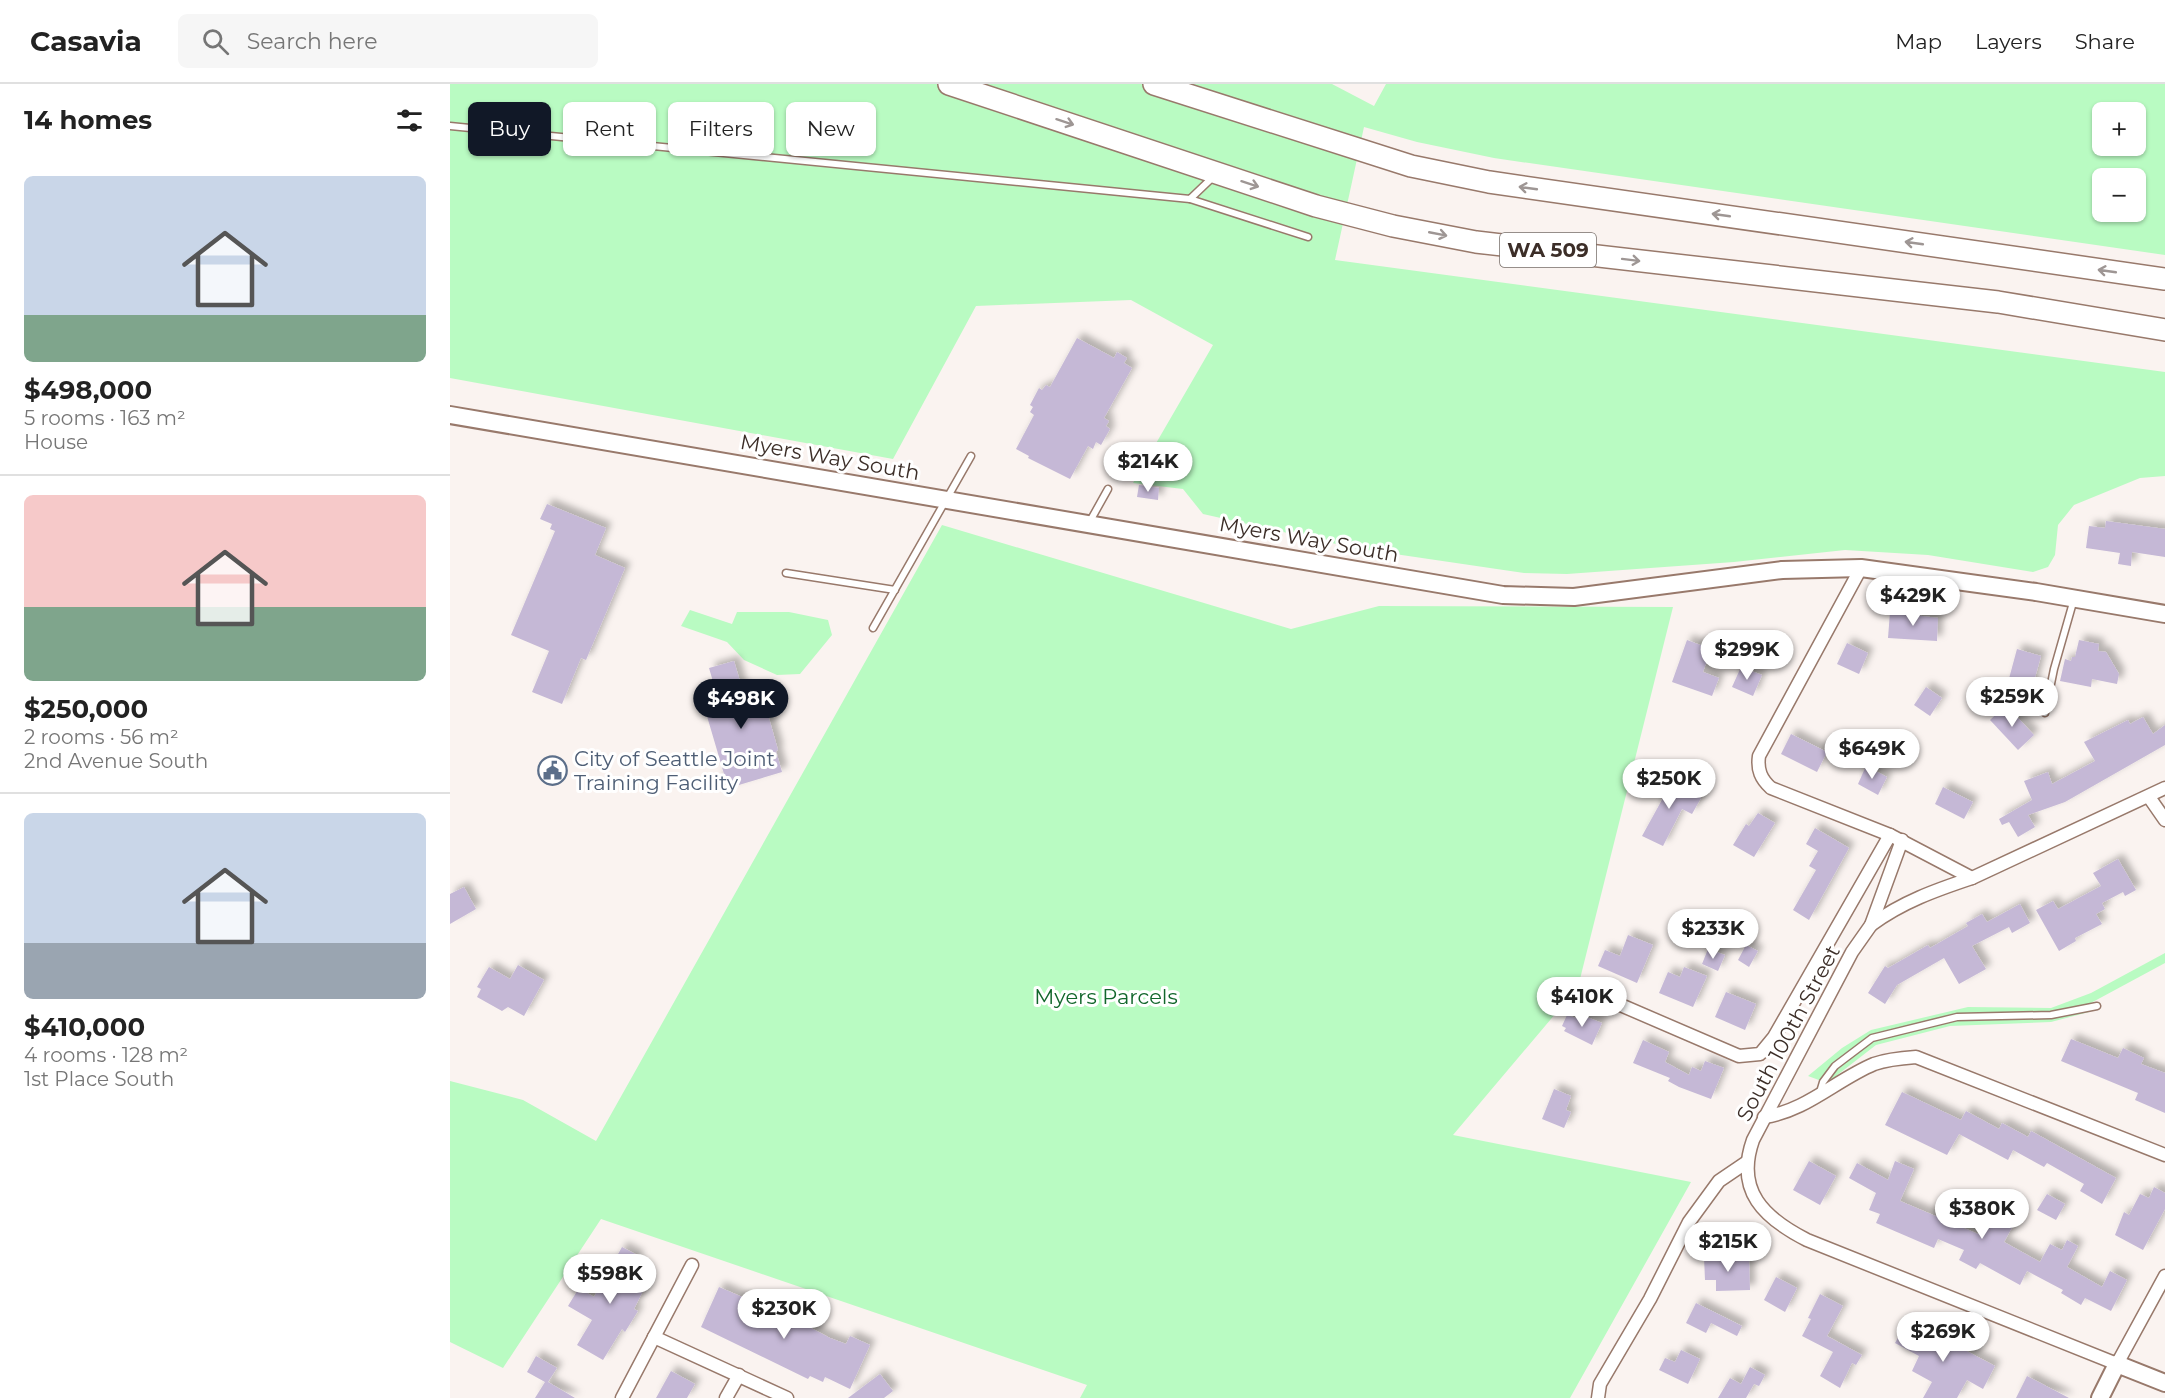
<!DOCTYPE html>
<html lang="en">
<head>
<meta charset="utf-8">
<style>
	:root { --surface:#fff; --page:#f6f6f6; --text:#222; --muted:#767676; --line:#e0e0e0; --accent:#111827 }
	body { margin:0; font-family:Montserrat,sans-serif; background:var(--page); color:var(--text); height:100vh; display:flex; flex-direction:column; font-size:22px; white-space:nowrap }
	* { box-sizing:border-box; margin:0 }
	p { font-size:20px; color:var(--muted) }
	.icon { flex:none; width:33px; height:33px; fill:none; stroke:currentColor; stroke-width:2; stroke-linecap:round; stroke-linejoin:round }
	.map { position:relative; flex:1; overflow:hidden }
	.sheet { display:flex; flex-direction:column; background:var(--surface); width:450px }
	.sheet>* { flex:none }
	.hud { position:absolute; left:18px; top:18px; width:570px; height:54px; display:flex; gap:12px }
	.buttons { position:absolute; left:1642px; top:18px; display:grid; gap:12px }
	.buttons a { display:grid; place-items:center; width:54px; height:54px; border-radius:9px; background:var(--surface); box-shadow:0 2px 4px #0004; font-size:30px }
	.price { position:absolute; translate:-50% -51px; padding:0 14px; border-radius:21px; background:#fff; color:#222; font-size:20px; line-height:39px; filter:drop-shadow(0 2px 3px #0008) }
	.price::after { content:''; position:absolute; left:50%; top:36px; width:18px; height:14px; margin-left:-9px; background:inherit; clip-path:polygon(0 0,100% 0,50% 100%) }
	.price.selected { background:var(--accent); color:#fff }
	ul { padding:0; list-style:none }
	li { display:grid; align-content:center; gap:12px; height:318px; padding:0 24px }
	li+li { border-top:2px solid var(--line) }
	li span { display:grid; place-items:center; height:186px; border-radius:9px; color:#555 }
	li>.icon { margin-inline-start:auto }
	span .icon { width:108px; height:108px; fill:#fffc; stroke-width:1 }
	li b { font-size:26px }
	h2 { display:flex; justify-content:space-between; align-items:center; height:72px; padding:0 24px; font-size:26px }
	.chip { padding:0 21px; border-radius:9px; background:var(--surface); box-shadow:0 2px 4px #0004; font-size:21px; line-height:54px }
	.chip.selected { background:var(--accent); color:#fff }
	header { display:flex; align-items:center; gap:36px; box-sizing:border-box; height:84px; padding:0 30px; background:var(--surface); border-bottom:2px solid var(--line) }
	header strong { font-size:28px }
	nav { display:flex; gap:33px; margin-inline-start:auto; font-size:21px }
	.search { width:420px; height:54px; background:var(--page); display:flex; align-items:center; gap:15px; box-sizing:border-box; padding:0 21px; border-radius:9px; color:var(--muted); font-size:22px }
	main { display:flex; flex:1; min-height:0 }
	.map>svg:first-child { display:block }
</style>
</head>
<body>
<header>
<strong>Casavia</strong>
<div class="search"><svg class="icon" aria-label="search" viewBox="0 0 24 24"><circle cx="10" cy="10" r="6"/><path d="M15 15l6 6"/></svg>Search here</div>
<nav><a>Map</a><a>Layers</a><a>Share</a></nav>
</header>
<main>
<section class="sheet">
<h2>14 homes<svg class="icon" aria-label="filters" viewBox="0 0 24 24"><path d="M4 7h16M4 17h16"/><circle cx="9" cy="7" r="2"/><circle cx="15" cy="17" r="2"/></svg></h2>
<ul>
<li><span style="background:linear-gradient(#c9d6e8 75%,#7fa58c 0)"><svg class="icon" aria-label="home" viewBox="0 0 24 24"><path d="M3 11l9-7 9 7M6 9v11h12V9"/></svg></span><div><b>$498,000</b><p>5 rooms · 163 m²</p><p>House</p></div></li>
<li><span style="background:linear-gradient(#f6c9c9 60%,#7fa58c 0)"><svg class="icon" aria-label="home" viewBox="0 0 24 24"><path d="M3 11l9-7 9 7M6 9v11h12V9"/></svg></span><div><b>$250,000</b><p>2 rooms · 56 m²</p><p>2nd Avenue South</p></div></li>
<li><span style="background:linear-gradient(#c9d6e8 70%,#9aa5b1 0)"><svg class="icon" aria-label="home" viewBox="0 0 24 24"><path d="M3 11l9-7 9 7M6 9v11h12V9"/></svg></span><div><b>$410,000</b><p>4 rooms · 128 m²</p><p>1st Place South</p></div></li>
</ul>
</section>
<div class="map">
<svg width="1715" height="1314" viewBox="0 0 1715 1314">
	<defs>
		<filter id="shadow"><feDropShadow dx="5.5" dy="-5.5" stdDeviation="3" flood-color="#0004"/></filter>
	</defs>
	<rect width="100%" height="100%" fill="#faf3f0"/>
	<!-- green -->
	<g fill="#b9fbc2" fill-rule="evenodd">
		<path d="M0 0H882L924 22 936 0H1715V171L1044 74 967 58 914 43 885 176 1715 288V392L1690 394 1624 421 1608 441 1605 471 1598 483 1583 488 1478 471 1395 466 1284 478 1117 490 1074 489 904 464 753 430 733 405 683 399 763 261 681 216 526 222 443 375 0 294ZM1653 28H1686V62H1653ZM1653 94H1686V128H1653Z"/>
		<polygon points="492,441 841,545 929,522 1223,523 1128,903 1003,1051 1241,1098 1120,1314 630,1314 637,1301 151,1135 53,1284 0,1258 0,997 73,1016 146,1057"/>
		<polygon points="240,526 282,540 287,528 339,528 378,536 382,551 350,590 327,591 294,576 277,558 231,542"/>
		<polygon points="1715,869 1715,879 1639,920 1639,928 1601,938 1500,942 1426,961 1377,999 1358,992 1392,964 1421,946 1518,923 1601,924 1641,909"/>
	</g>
	<!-- building -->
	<g fill="#c5b8d6" filter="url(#shadow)">
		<polygon points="627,254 664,274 667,268 677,274 674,279 682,284 654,334 659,337 656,342 660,345 651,361 646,358 643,365 638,362 620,395 578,374 579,372 566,365 584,331 580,328 583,323 580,321 589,304 592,306 596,301 600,303"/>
		<polygon points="689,401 709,404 708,416 687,413"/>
		<polygon points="97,420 156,444 145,471 175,484 136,576 131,574 112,620 82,608 99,567 61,551 105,447 100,445 102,440 90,435"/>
		<polygon points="1656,437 1715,445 1715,473 1682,468 1681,482 1668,480 1670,469 1636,464 1639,442 1655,444"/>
		<polygon points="1440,528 1488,534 1487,557 1438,554"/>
		<polygon points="1237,556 1261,565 1253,588 1269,594 1262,612 1222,598"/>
		<polygon points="1629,556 1649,560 1648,567 1656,568 1669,590 1667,600 1642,595 1641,603 1610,597 1615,575 1621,577 1622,573 1625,573"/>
		<polygon points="1397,559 1418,569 1409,590 1387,580"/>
		<polygon points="1567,565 1591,572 1581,608 1557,602"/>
		<polygon points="284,577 292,604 296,603 298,610 311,606 328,666 326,667 332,688 272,706 268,691 274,690 254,622 263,620 261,612 267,611 259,584"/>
		<polygon points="1291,583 1312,591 1303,612 1282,603"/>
		<polygon points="1476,603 1492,614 1480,632 1464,621"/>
		<polygon points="1556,621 1584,651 1568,666 1540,636"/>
		<polygon points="1693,633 1703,650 1715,641 1715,661 1615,718 1578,731 1585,743 1568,753 1559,738 1552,741 1549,735 1582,716 1574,697 1598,688 1602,700 1645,677 1634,658 1678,636 1680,640"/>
		<polygon points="1341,650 1377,668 1367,688 1331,670"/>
		<polygon points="1416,682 1437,693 1428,711 1408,700"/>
		<polygon points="1212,692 1251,714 1242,730 1232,725 1213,762 1192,752 1213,714 1202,708"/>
		<polygon points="1493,703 1523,718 1514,735 1485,720"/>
		<polygon points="1308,729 1325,739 1304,773 1283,761 1296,740 1299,742"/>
		<polygon points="1365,744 1399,764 1359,836 1343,826 1366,786 1359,782 1368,767 1356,760"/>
		<polygon points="1668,775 1686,806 1675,812 1673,808 1652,819 1655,825 1646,830 1652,840 1625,854 1626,857 1609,867 1586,826 1603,817 1608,825 1651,802 1643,789"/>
		<polygon points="14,803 26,825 0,840 0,810"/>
		<polygon points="1570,820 1580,839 1562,849 1559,843 1522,862 1536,885 1509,900 1494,874 1447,901 1435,920 1418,909 1435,882 1438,884 1478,861 1480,864 1518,842 1516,839 1532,830 1537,838"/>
		<polygon points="1178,851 1203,861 1187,899 1148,882 1155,866 1170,872"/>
		<polygon points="1296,861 1308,867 1299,883 1288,876"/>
		<polygon points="1258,865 1275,871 1268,887 1252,880"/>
		<polygon points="68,881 94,896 74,932 58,923 52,927 27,913 31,905 27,903 39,883 60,895"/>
		<polygon points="1234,883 1257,892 1243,923 1209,909 1218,888 1230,893"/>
		<polygon points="1276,908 1306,920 1295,946 1265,933"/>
		<polygon points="1117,931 1132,936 1134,932 1152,939 1142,961 1114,947 1116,944 1112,942"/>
		<polygon points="1621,955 1668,974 1673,964 1694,974 1691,980 1715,989 1715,1029 1685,1016 1688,1009 1611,977"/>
		<polygon points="1193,956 1219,968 1215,978 1239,991 1242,983 1251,987 1255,977 1274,984 1261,1015 1229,1003 1218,997 1220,994 1183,979"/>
		<polygon points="1104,1005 1121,1012 1116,1026 1121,1028 1114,1044 1092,1035"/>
		<polygon points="1452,1008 1511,1036 1516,1027 1549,1045 1552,1039 1578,1053 1581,1047 1666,1094 1652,1120 1630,1107 1634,1100 1597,1079 1594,1083 1563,1066 1558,1076 1509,1050 1497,1071 1435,1041"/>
		<polygon points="1359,1077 1386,1092 1370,1121 1343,1106"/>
		<polygon points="1445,1077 1464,1085 1450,1117 1528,1150 1547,1117 1559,1123 1553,1132 1565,1138 1554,1158 1590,1178 1600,1160 1612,1166 1617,1156 1628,1162 1617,1183 1652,1203 1660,1187 1677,1196 1661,1227 1635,1214 1631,1221 1611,1209 1613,1206 1577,1187 1570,1201 1530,1179 1526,1185 1509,1176 1514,1166 1488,1155 1484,1164 1426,1139 1430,1130 1419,1126 1426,1109 1399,1094 1407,1079 1438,1096"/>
		<polygon points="1704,1103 1715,1109 1715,1125 1693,1166 1665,1151 1674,1128 1679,1131 1690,1110 1699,1114"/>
		<polygon points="1597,1110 1615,1120 1606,1136 1587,1126"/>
		<polygon points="172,1163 189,1172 181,1186 197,1195 193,1202 195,1203 184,1225 188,1227 175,1248 172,1245 153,1276 127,1261 142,1236 118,1222 129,1204 144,1213"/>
		<polygon points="1299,1172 1300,1206 1266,1207 1266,1196 1255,1196 1254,1173"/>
		<polygon points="1326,1193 1347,1204 1335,1228 1314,1216"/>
		<polygon points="269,1203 346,1236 380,1254 396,1260 400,1252 420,1261 400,1305 375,1293 373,1298 360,1292 358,1295 251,1243"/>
		<polygon points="1370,1210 1393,1222 1377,1252 1412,1271 1406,1281 1402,1279 1390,1304 1370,1292 1383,1268 1352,1252 1361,1235 1358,1234"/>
		<polygon points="1246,1219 1292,1242 1287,1252 1261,1239 1256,1249 1236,1239"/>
		<polygon points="1458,1236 1545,1282 1533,1305 1517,1296 1507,1314 1473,1314 1482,1298 1462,1287 1469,1272 1445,1259"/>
		<polygon points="1231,1266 1250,1275 1238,1300 1209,1286 1215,1274 1225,1278"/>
		<polygon points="86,1272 107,1284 98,1298 125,1314 85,1314 95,1298 77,1288"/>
		<polygon points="1300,1283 1315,1291 1309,1302 1304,1300 1296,1314 1268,1314 1280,1294 1291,1300"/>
		<polygon points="221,1287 245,1300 237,1314 206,1314"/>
		<polygon points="430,1290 443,1307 434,1314 398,1314"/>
		<polygon points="1577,1292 1619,1314 1566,1314"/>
	</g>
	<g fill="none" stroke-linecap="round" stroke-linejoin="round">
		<defs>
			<g id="lane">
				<polyline points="0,42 740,115 764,92"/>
				<polyline points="740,115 858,153"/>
				<polyline points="639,439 658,405"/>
				<polyline points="336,489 445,506"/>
				<polyline points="423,544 521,372"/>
				<polyline points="1595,629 1604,585 1624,515"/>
				<polyline points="1370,1008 1373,998 1385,982 1422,954 1507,933 1601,931 1647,922"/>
			</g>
			<g id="street">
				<path d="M1411 484 1309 672C1307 686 1311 695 1321 704L1440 751 1522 794 1715 704"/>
				<polyline points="1699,713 1715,736"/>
				<path d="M1452 756 1421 841 1402 868 1303 1056C1285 1107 1314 1134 1357 1156L1667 1280 1715 1192"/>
				<path d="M1421 841C1452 818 1486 806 1522 794"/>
				<polyline points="1152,913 1289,972 1310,970 1324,953 1440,751"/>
				<path d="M1314 1033C1356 1027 1386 996 1424 980 1438 975 1452 974 1466 973L1715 1071"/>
				<polyline points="204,1253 337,1314"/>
				<polyline points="172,1314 242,1181"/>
				<polyline points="276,1314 289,1291"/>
				<polyline points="1148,1314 1150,1300 1200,1215 1239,1138 1269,1097 1297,1078"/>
			</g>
			<g id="secondary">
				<polyline points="0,331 1053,511 1124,513 1332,486 1411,484 1586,508 1715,530"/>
				<polyline points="1650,1314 1667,1280 1715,1299"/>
			</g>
			<g id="highway">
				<polyline points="499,0 866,122 943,142 1026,158 1548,218 1715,246"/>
				<polyline points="704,0 961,82 1039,98 1715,195"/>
			</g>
		</defs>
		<!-- lane casing -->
		<use href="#lane" stroke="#98796b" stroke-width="9"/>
		<!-- street casing -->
		<use href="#street" stroke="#98796b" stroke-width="15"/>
		<!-- secondary casing -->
		<use href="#secondary" stroke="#98796b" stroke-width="20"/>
		<!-- highway casing -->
		<use href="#highway" stroke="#98796b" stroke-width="24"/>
		<!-- lane -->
		<use href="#lane" stroke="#fff" stroke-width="6"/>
		<!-- street -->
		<use href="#street" stroke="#fff" stroke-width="12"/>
		<!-- secondary -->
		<use href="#secondary" stroke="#fff" stroke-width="16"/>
		<!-- highway -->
		<use href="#highway" stroke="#fff" stroke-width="21"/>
	</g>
	<!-- one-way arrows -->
	<defs><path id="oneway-shaft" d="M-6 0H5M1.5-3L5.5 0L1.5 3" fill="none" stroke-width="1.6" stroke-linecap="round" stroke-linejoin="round" transform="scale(1.5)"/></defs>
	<g stroke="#9e9694">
		<use href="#oneway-shaft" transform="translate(615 38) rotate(18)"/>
		<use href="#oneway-shaft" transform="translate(800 100) rotate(18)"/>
		<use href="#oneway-shaft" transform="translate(1078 104) rotate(-172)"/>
		<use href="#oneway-shaft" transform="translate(1271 131) rotate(-172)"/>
		<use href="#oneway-shaft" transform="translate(988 150) rotate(11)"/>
		<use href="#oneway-shaft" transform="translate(1464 159) rotate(-172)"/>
		<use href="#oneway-shaft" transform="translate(1181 176) rotate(7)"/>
		<use href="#oneway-shaft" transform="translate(1657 187) rotate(-172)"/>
	</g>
	<!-- icons -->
	<defs>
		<symbol id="civic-ring" viewBox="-11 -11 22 22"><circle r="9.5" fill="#fff" stroke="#5c6f8a" stroke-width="1.5"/><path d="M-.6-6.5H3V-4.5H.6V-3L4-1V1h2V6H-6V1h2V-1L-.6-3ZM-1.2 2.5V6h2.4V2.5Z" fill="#5c6f8a"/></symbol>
	</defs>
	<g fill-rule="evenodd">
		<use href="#civic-ring" x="86" y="670" width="33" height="33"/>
	</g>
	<g text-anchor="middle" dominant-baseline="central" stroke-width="6" stroke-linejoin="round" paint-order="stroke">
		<!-- shield labels -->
		<rect fill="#fff" stroke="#766d68" stroke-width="1.5" x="1050" y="149" width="96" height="34" rx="4.5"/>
		<g font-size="20" font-weight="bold" fill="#3c2e28">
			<text x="1098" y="166">WA 509</text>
		</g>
		<!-- street labels -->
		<g font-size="21" fill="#3c2e28" stroke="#fff">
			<text transform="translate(380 373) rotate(10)">Myers Way South</text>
			<text transform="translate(859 455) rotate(10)">Myers Way South</text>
			<text transform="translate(1338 949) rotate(-62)">South 100th Street</text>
		</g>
		<!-- service labels -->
		<g font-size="21" fill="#4e5e75" stroke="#fff" text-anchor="start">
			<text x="124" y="674">City of Seattle Joint<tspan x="124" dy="24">Training Facility</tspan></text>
		</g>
		<!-- park labels -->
		<g font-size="21" fill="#12672c" stroke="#fff">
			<text x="656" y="912">Myers Parcels</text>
		</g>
	</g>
</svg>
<div class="buttons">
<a>+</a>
<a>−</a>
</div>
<b class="price" style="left:698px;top:409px">$214K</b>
<b class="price" style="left:1463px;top:543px">$429K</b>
<b class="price" style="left:1297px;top:597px">$299K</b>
<b class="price" style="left:1562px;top:644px">$259K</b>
<b class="price selected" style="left:291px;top:646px">$498K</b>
<b class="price" style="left:1422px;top:696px">$649K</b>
<b class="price" style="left:1219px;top:726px">$250K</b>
<b class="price" style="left:1263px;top:876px">$233K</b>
<b class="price" style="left:1132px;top:944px">$410K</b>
<b class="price" style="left:1532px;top:1156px">$380K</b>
<b class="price" style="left:1278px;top:1189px">$215K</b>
<b class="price" style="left:160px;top:1221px">$598K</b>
<b class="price" style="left:334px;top:1256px">$230K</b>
<b class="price" style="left:1493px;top:1279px">$269K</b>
<div class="hud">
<a class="chip selected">Buy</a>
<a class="chip">Rent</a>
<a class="chip">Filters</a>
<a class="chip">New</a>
</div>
</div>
</main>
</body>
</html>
